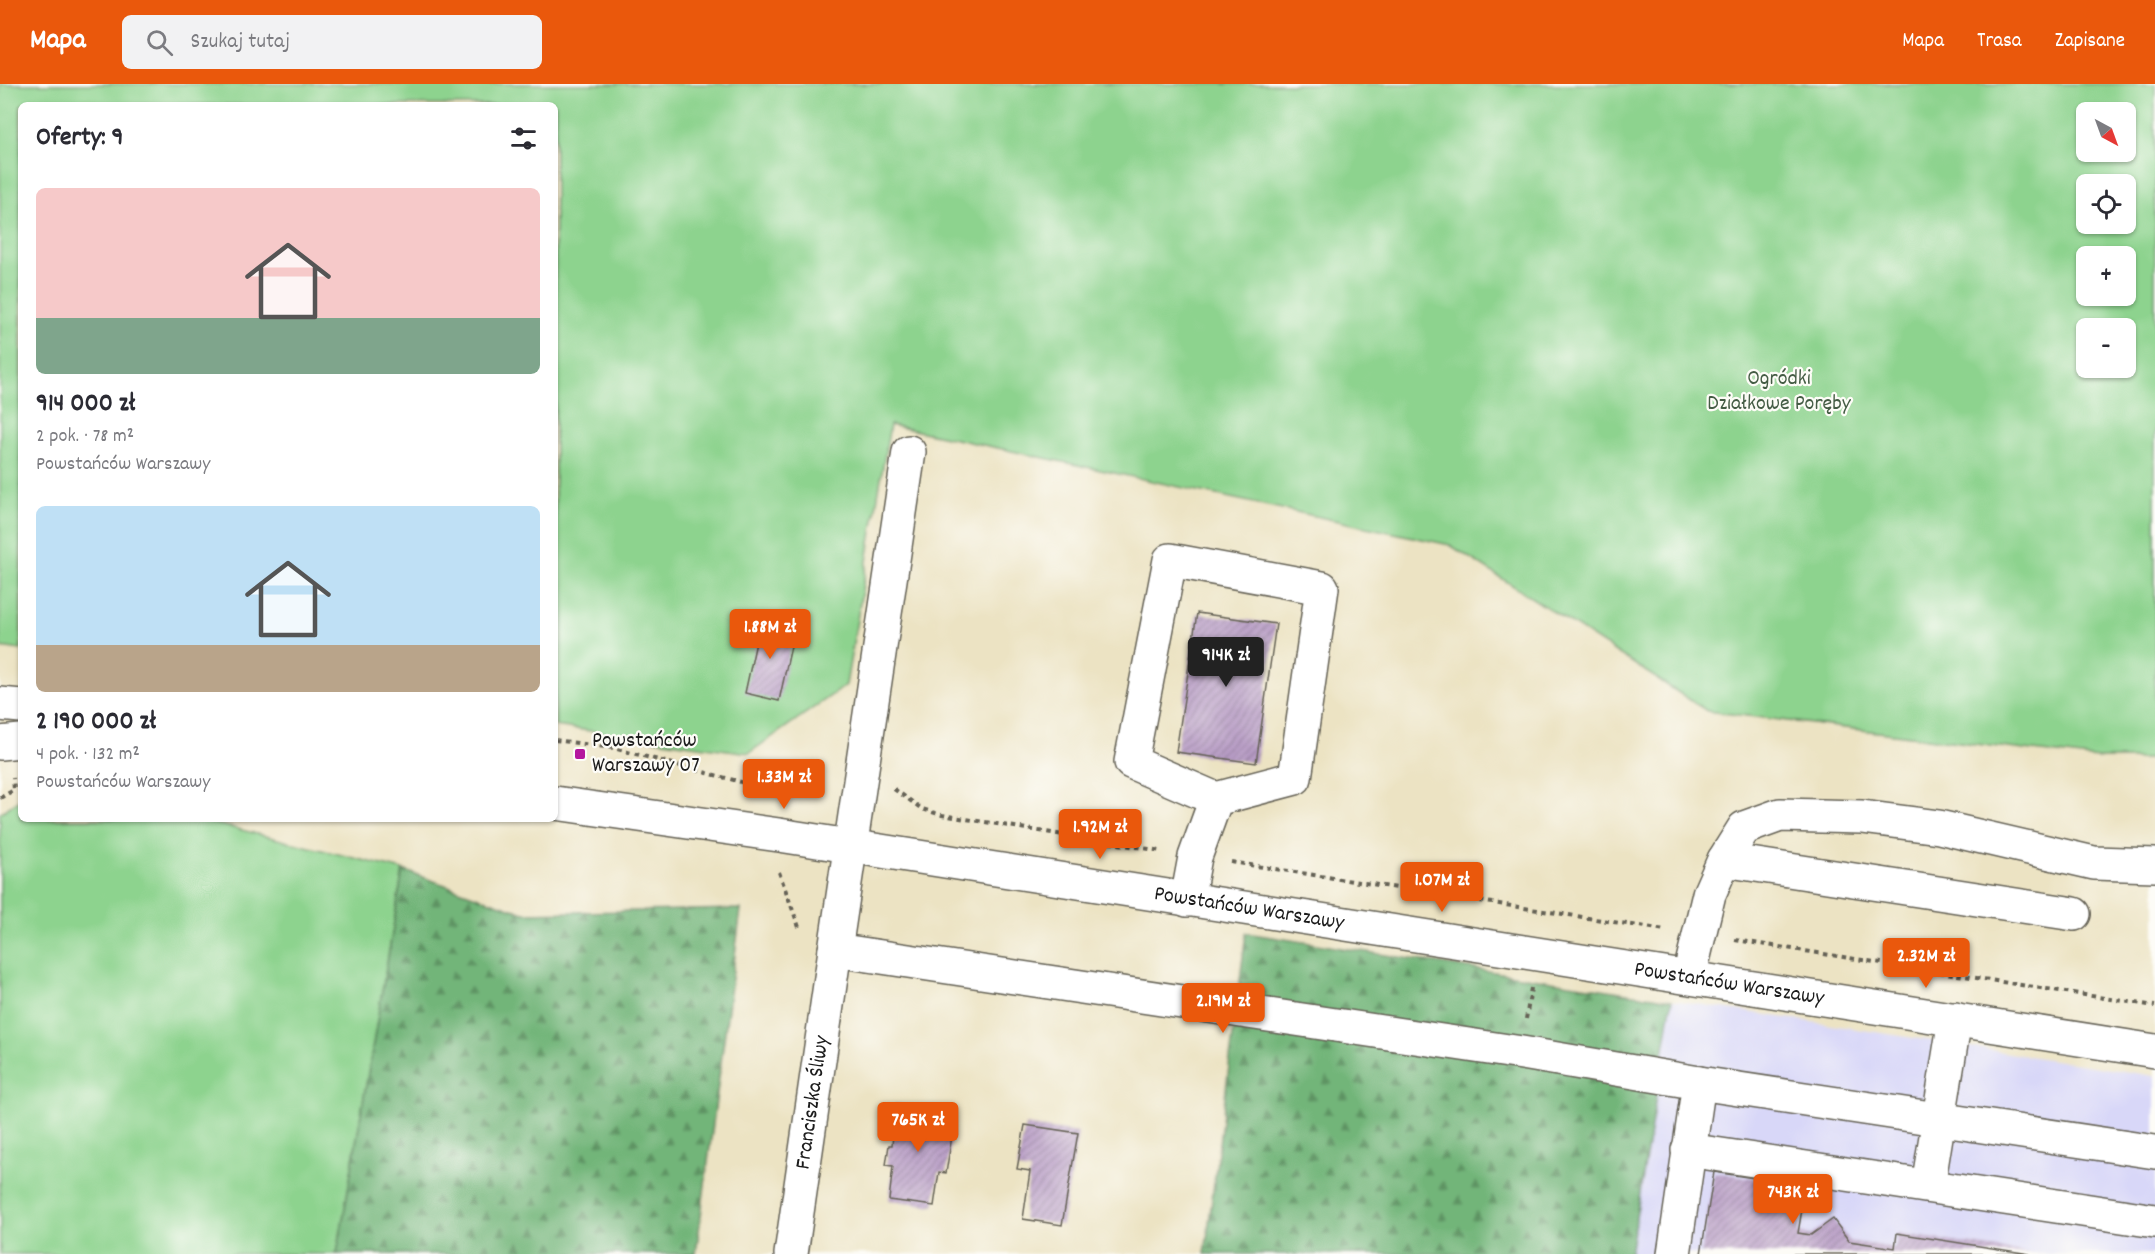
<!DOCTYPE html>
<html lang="pl">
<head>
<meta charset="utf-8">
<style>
	:root { --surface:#fff; --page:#f2f2f3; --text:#2b2b33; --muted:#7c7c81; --accent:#ea580c }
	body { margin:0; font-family:Dekko,sans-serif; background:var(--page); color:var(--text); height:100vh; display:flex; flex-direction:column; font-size:22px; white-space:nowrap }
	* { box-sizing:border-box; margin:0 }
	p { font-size:20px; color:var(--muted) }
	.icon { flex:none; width:33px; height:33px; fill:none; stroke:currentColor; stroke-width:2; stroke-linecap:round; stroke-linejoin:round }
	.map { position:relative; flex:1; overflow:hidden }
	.drawer { position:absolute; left:18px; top:18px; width:540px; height:720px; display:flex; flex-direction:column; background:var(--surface); border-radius:9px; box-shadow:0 2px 4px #0004 }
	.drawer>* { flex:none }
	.needle { width:39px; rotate:139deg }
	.controls { position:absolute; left:2076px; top:18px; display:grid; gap:12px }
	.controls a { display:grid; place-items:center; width:60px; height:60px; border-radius:9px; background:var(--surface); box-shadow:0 2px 4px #0004; font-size:30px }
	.price { position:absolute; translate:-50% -51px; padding:0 14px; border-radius:6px; background:var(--accent); color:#fff; font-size:20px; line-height:39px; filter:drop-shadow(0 2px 3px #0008) }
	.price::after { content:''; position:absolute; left:50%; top:36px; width:18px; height:14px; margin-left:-9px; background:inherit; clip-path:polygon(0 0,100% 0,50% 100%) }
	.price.active { background:#222; color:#fff }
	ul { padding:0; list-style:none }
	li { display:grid; align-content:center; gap:12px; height:318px; padding:0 18px }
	li span { display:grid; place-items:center; height:186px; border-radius:9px; color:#555 }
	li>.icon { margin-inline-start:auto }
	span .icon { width:108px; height:108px; fill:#fffc; stroke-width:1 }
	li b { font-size:26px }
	h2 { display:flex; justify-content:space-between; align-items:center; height:72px; padding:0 18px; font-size:26px }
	header { display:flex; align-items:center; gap:36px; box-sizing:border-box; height:84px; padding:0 30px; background:var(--accent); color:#fff }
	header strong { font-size:28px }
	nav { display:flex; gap:33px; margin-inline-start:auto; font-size:21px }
	.search { width:420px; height:54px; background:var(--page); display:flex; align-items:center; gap:15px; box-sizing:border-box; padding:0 21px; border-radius:9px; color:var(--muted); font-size:22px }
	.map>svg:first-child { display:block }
</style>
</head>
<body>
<header>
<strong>Mapa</strong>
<div class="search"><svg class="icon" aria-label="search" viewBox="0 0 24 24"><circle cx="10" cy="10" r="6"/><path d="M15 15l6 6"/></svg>Szukaj tutaj</div>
<nav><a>Mapa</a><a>Trasa</a><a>Zapisane</a></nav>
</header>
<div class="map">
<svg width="2155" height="1170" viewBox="0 0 2155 1170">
	<defs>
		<pattern id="forest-firs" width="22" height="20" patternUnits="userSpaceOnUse" patternTransform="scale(1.5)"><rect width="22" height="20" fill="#72b579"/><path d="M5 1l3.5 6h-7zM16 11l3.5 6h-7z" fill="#5d9262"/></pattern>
		<pattern id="building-hatch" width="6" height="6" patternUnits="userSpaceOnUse" patternTransform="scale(1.5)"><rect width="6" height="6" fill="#b79bc5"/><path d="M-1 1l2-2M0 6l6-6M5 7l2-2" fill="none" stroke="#947e9f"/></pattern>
	</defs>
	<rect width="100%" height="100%" fill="#fdfcf7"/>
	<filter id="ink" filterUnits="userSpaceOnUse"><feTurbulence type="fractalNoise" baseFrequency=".0167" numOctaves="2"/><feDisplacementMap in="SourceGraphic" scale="12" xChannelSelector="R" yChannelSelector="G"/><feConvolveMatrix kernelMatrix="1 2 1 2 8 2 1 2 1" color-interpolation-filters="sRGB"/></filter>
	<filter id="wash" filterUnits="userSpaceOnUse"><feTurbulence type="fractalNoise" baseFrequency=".008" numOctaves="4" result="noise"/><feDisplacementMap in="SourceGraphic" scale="24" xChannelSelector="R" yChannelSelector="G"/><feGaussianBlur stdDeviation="1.35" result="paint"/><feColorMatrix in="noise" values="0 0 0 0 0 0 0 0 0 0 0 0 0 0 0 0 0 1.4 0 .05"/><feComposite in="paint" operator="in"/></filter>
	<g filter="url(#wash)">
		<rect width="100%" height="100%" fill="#ece3c3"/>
		<!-- built -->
		<polygon fill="#d8d7f8" points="1672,916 2155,992 2155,1170 1630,1170"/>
		<!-- green -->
		<g fill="#8dd38e" stroke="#547855" stroke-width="1.5" fill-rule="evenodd">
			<path d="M0 0H2155V675H2098L1707 627 1450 461 890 341 846 601 749 669 555 642V21H21V566L0 563ZM2086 28H2126V68H2086ZM2086 100H2126V140H2086ZM2086 172H2126V212H2086ZM2086 244H2126V284H2086Z"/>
			<polygon points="18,717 21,717 21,735 197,735 403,786 337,1170 0,1170 0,729"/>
		</g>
		<!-- forest -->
		<g fill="url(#forest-firs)" stroke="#47684a" stroke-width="1.5">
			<polygon points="403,786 524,829 741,825 696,1170 337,1170"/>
			<polygon points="1246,849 1672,916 1630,1170 1205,1170"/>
		</g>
		<g id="blocks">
			<!-- building -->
			<g fill="url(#building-hatch)">
				<polygon points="1197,529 1276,540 1256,679 1176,668"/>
				<polygon points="761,535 795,544 779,617 745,609"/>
				<polygon points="895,1020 934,1026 937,1030 955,1033 946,1089 939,1088 934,1122 889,1116 893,1082 886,1081 889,1061 892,1061 894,1043 891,1043"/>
				<polygon points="1025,1041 1078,1049 1062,1141 1023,1135 1030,1087 1017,1085"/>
				<polygon points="1714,1088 1806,1102 1798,1149 1811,1151 1833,1135 1849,1157 1895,1164 1897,1149 2030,1170 1701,1170"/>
			</g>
		</g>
	</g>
	<g filter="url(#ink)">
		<use href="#blocks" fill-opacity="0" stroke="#656256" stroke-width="1.5"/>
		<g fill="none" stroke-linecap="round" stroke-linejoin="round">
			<defs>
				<g id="minor">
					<polyline points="909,368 835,866 1522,969 1699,999 2155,1068"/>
					<polyline points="0,620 21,622"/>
					<polyline points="0,659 21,657"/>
					<path id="s1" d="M555 719 779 751 2155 967"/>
					<polyline points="1724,776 2074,830"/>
					<polyline points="1187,816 1195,773 1216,715 1295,694 1322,504 1170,476 1131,678 1216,715"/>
					<polyline points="1689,893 1709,810 1724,776 1744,744 1780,731 1862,733 1939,743 2094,779 2155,781"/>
					<polyline points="1688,1066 2155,1137"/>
					<polyline points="1928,1102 1955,935"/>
					<path id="s2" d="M791 1170 835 866"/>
					<polyline points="1674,1170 1699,999"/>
				</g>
			</defs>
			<!-- minor casing -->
			<use href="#minor" stroke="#656256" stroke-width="36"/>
			<!-- path -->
			<g stroke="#656256" stroke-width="4" stroke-dasharray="4.5 4.5" stroke-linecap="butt">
				<polyline points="555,656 613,664 760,703 786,705 808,703 825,695"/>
				<polyline points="894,705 922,725 942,731 1161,767"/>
				<polyline points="0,714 14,706 13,694"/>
				<polyline points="1231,778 1665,846"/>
				<polyline points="779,788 800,846"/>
				<polyline points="1735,856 2155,922"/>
				<polyline points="1526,935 1531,904"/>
			</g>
			<!-- minor -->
			<use href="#minor" stroke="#fff" stroke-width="33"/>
		</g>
	</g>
	<!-- markers -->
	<rect fill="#b5179e" stroke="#fdfcf7" stroke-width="2" x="574" y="664" width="12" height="12" rx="3"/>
	<g text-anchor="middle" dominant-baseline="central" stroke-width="4.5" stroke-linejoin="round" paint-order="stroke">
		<!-- park labels -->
		<g font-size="22" fill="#445c44" stroke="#fdfcf7">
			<text x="1779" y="295">Ogródki<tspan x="1779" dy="25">Działkowe Poręby</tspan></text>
		</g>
		<!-- poi labels -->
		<g font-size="22" fill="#1c1c1c" stroke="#fdfcf7" text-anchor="start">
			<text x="592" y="657">Powstańców<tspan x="592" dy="25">Warszawy 07</tspan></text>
		</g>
		<!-- street labels -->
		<g font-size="22" fill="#1c1c1c" stroke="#fdfcf7">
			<text stroke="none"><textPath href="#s1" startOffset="702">Powstańców Warszawy</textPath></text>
			<text stroke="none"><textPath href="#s1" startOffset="1188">Powstańców Warszawy</textPath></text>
			<text stroke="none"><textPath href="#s2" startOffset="153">Franciszka Śliwy</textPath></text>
		</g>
	</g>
</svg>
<div class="controls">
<a><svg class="needle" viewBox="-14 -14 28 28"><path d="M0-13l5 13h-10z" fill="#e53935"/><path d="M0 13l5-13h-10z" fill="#7c7c81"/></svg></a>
<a><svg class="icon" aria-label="locate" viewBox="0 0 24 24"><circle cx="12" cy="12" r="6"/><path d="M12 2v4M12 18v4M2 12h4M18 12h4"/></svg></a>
<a>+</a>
<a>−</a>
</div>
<b class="price" style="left:770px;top:576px">1.88M zł</b>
<b class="price active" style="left:1226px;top:604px">914K zł</b>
<b class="price" style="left:784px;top:726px">1.33M zł</b>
<b class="price" style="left:1100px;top:776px">1.92M zł</b>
<b class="price" style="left:1442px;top:829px">1.07M zł</b>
<b class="price" style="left:1926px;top:905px">2.32M zł</b>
<b class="price" style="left:1223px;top:950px">2.19M zł</b>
<b class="price" style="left:918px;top:1069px">765K zł</b>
<b class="price" style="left:1793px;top:1141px">743K zł</b>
<section class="drawer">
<h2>Oferty: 9<svg class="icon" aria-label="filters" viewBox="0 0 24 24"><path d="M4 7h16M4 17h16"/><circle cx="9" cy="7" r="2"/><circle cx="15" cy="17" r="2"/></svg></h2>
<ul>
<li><span style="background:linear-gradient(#f6c9c9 70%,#7fa58c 0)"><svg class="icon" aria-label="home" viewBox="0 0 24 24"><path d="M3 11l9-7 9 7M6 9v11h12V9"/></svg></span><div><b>914 000 zł</b><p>2 pok. · 78 m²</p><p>Powstańców Warszawy</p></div></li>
<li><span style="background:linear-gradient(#bfe0f5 75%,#b9a48a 0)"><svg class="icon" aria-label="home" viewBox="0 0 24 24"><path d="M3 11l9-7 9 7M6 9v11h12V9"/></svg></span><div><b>2 190 000 zł</b><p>4 pok. · 132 m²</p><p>Powstańców Warszawy</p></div></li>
</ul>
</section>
</div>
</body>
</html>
